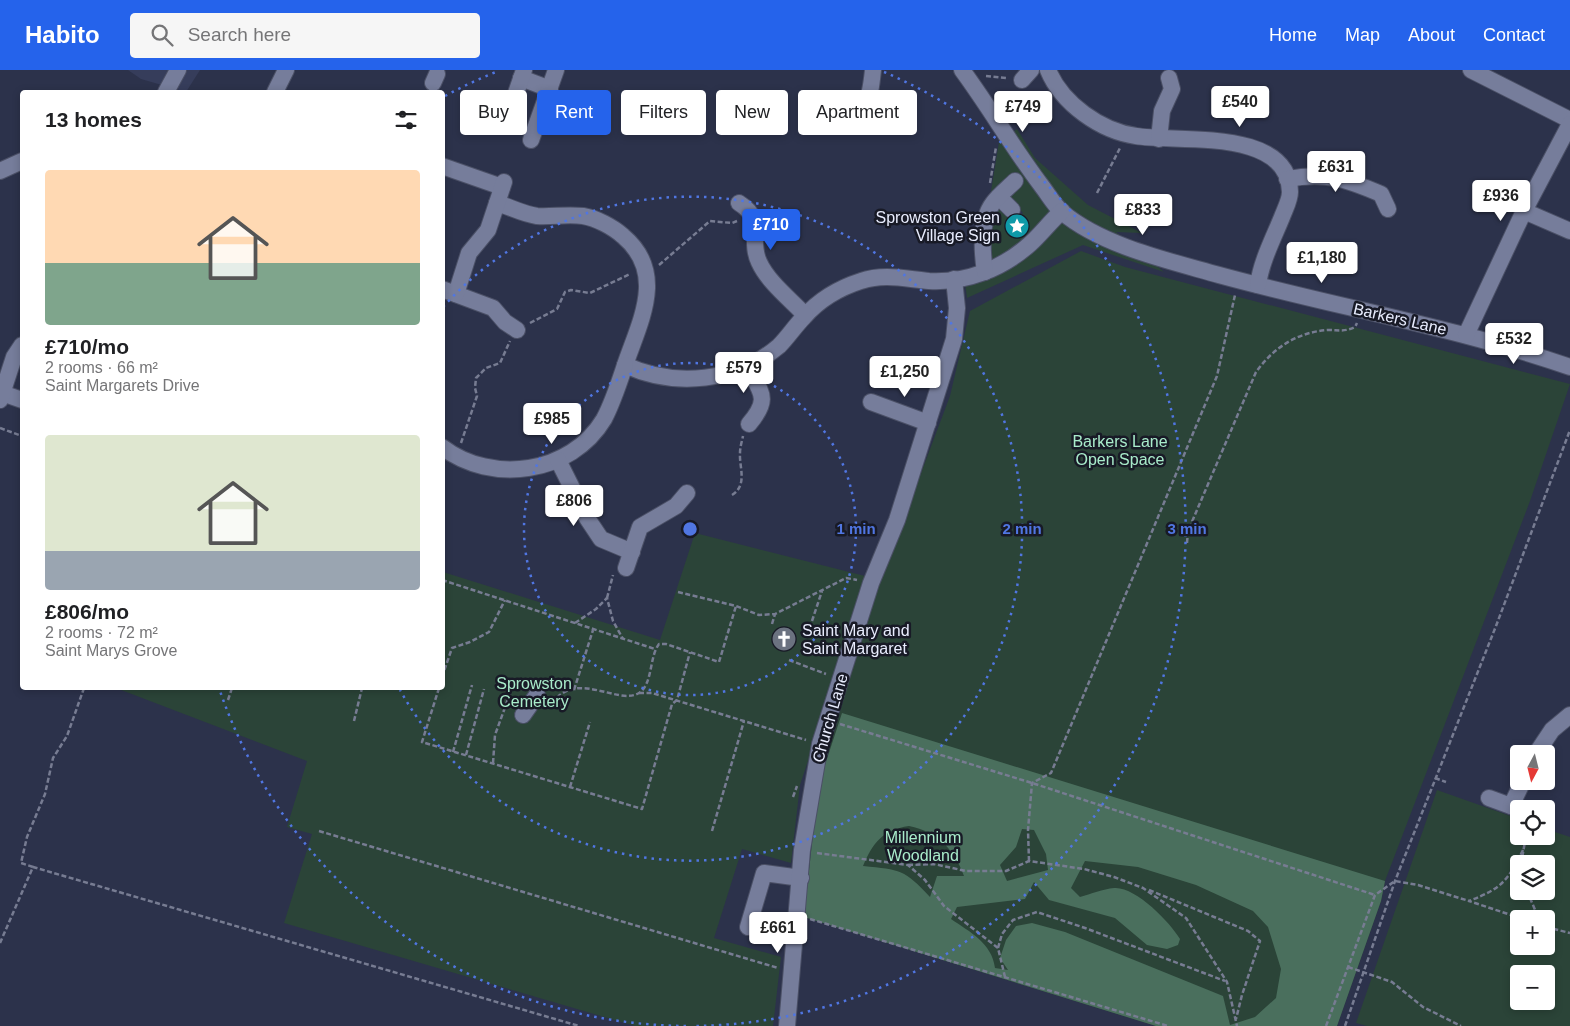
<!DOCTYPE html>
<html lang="en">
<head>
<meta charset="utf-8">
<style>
	:root { --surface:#fff; --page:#f6f6f6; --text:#202124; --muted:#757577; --accent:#2563eb }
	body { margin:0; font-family:Helvetica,sans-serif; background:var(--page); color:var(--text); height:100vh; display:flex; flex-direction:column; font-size:19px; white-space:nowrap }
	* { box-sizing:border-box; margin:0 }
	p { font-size:16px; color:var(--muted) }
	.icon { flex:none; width:28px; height:28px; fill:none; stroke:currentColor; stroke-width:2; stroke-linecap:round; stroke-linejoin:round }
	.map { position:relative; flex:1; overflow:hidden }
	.drawer { position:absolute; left:20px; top:20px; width:425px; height:600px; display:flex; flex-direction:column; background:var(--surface); border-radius:5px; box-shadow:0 2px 8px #0003 }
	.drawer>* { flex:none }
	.banner { position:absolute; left:460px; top:20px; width:475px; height:45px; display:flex; gap:10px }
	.needle { width:32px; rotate:187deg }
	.tools { position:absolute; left:1510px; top:675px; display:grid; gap:10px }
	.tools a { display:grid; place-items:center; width:45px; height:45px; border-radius:5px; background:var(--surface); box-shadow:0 2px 8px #0003; font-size:25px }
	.price { position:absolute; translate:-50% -42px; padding:0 11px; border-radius:5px; background:#fff; color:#222; font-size:16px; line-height:32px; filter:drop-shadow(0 1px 2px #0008) }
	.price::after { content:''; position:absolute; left:50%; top:30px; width:15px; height:11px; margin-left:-8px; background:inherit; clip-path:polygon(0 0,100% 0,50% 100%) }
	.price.selected { background:var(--accent); color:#fff }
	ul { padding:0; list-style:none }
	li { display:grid; align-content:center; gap:10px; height:265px; padding:0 25px }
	li span { display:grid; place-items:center; height:155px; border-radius:5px; color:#555 }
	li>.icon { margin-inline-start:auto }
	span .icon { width:90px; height:90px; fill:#fffc; stroke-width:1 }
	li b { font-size:21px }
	h2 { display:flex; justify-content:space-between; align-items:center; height:60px; padding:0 25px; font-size:21px }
	.chip { padding:0 18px; border-radius:5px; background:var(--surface); box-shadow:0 2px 8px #0003; font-size:18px; line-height:45px }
	.chip.selected { background:var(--accent); color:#fff }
	header { display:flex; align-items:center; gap:30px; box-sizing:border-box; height:70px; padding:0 25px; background:var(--accent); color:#fff }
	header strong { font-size:24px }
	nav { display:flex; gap:28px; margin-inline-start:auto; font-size:18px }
	.search { width:350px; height:45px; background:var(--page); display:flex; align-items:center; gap:12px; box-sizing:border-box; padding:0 18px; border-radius:5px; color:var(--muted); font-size:19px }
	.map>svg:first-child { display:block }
</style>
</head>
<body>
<header>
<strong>Habito</strong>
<div class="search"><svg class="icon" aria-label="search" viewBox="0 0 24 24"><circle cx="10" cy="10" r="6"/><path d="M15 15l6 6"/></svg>Search here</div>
<nav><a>Home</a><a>Map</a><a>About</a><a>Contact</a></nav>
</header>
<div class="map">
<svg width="1570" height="956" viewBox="0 0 1570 956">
	<rect width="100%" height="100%" fill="#2c324b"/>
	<!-- built -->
	<polygon fill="#363d5b" points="128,0 200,0 186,22 141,9"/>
	<!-- green -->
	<g fill="#2b4438" fill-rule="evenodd">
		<path d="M1017 59 1035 88 1088 135 1142 163 1116 162 1164 202 1083 175 967 228 965 213 991 205C988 183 984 154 1000 137L1016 149 1023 143 1008 127H990L999 72Z"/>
		<polygon points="1081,181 1125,197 1570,314 1530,431 1385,811 1381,831 1337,956 1156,956 804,847 816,736 830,676 870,539 950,326 970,241"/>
		<polygon points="695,463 869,507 800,715 791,793 742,779 714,868 781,887 773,956 635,956 284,853 312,764 287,757 307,691 116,618 442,618 443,502 660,570"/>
		<path d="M1437 720 1519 749V766H1546V759L1570 767V956H1367L1356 953ZM1519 794H1546V821H1519ZM1519 849H1546V876H1519ZM1519 904H1546V931H1519Z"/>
	</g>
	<!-- forest -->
	<path fill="#4a6f5d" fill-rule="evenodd" d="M842 643 1385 811 1381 831 1337 956H1156L804 847 816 736 824 698ZM909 756C938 762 954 779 964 806H937L930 827C904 799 901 800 863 796 873 773 882 760 909 756ZM1022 759 1034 760 1046 784 1048 800 1007 811 1000 795 1016 777ZM1085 791 1138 797 1196 815 1253 841 1268 857 1281 899 1276 928 1255 947 1230 955 1223 926 1065 862 1032 853 1016 856 1006 870 1000 888 1008 900 995 898C992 873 970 862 951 849L957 837 1025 829 1034 812 1049 830 1115 848 1147 875 1167 879 1178 875 1180 869C1170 852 1135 816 1114 818 1103 819 1091 824 1080 827L1071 818Z"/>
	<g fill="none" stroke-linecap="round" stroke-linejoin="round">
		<defs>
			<g id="minor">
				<path d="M962 0C990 38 1013 78 1041 115 1048 124 1054 135 1062 142 1102 176 1170 191 1219 205 1336 237 1455 257 1570 297"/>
				<path d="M1048 0C1062 34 1101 61 1136 66 1177 73 1289 57 1290 122 1290 130 1285 139 1282 147 1273 169 1261 192 1258 215"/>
				<polyline points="1471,0 1570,50"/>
				<polyline points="521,8 550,19"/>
				<polyline points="1022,10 1031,0"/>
				<polyline points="433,13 437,4"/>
				<polyline points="166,22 178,0"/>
				<polyline points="275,22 286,0"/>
				<polyline points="515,26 524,0"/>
				<path d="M838 48C869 43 870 28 873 0"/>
				<polyline points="1159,69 1162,41 1172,19 1169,8"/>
				<polyline points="531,70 556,0"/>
				<polyline points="442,96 502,117"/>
				<polyline points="0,101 22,91"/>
				<path d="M1287 109C1326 102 1346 109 1381 124L1388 139"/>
				<polyline points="999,127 1012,140"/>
				<path d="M497 133C510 137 523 144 537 146 552 147 567 144 583 146 596 148 613 157 623 166 667 203 640 251 625 295 675 318 737 312 779 276 788 267 795 256 804 247 819 230 839 218 861 211 884 203 906 209 929 211 966 213 1002 199 1030 174 1041 164 1050 152 1062 141"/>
				<path d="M739 133C766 150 748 169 759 192 768 212 790 229 805 245"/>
				<polyline points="1524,141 1570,161"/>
				<path d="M985 202C982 182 980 150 993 133 999 125 1008 118 1015 111"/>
				<polyline points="442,219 493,238 505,252 517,260"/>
				<polyline points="456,224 469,183 488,160 504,112"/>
				<polyline points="1466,265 1524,141 1570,54"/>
				<path d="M747 296C761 323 771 328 749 354"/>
				<polyline points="2,323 22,330"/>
				<polyline points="0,330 14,287 22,275"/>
				<polyline points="871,332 928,353"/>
				<path d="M442 377C492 415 571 404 604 349 613 332 619 313 625 295"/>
				<polyline points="558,390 587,448 601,469 632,482"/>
				<polyline points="626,498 640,457 676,436 687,423"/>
				<polyline points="523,645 537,625"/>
				<polyline points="1536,684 1552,660 1570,645"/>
				<polyline points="1489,728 1519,739"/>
				<polyline points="1511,736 1523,711"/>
				<polyline points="748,857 764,803 801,808"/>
				<polyline points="787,956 802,780 820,674 871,513 897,450 954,269 957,238 954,209"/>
			</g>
		</defs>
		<!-- minor casing -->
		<use href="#minor" stroke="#4b5066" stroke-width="18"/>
		<!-- path -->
		<g stroke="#777c92" stroke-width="2.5" stroke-dasharray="5 2.5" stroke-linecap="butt">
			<polyline points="986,6 1007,8"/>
			<polyline points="990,113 996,77"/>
			<polyline points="1097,123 1120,78"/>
			<polyline points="659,195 710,151 732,153 737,151"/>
			<polyline points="530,253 557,239 565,222 571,220 590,223 630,204"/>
			<polyline points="0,358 22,366"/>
			<polyline points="461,373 477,326 475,318 476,308 486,298 500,293 510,271"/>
			<path d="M732 425C748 415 739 397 740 383 740 377 742 371 743 366"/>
			<path d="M1187 473 1188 461 1256 302C1274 277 1298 262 1328 260 1339 260 1345 262 1355 257L1357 253"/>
			<polyline points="442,510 655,579"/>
			<polyline points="678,522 736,536 759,545 775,544 846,508 857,510"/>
			<polyline points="607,528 613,505"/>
			<polyline points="812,551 822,521"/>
			<polyline points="575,553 596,539 607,528 613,551 623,569"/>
			<polyline points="772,554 775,544"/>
			<polyline points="789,590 826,604"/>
			<polyline points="442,607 452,578 470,572 489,562 505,530"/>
			<polyline points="439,618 422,672 642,739 672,634 677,630 690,582"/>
			<polyline points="574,620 593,560"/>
			<polyline points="639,623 652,623 806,670"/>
			<polyline points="228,630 232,618"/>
			<path d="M552 633C577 599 618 636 639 623 653 614 649 587 659 574H666L719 592 736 536"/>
			<polyline points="354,651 362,618"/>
			<polyline points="840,654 1032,713 1375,825"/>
			<polyline points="453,682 472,615"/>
			<polyline points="466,685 484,619"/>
			<polyline points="493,693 495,665 511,621"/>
			<polyline points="1435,708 1446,712"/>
			<polyline points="570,717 590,652"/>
			<polyline points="793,727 797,716"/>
			<polyline points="319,761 778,898"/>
			<polyline points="712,761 744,651"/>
			<path d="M1523 780C1507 812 1502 818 1469 831L1523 849"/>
			<polyline points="817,783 908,795 925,810 944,836 998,878 1005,907"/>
			<polyline points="1029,791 1028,760 1032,713 1051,703 1217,306 1235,225"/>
			<polyline points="1521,794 1526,766"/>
			<polyline points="908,795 934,794 966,801 1006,801 1029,791 1084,799 1114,807 1143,818 1186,848 1227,912 1237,956"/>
			<polyline points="33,797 21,793 27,767 45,724 53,688 67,666 84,618"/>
			<polyline points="1149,820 1248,861 1260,871 1242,925 1236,949"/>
			<polyline points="1527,821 1539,849"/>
			<polyline points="810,849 1168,956"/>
			<polyline points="1546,857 1570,863"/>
			<polyline points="0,873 33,797 579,956"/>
			<polyline points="998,878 1002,864 1013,850 1037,842 1085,858 1225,911"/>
			<polyline points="1348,897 1392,912 1423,937 1461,956"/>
			<polyline points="1326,956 1375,825 1395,811 1418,815 1469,831"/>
			<polyline points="1345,956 1395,811 1496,556 1570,360"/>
		</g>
		<!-- minor -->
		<use href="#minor" stroke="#767d9b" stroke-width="16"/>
	</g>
	<!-- distance rings -->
	<g fill="none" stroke="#5076e2" stroke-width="2.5" stroke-dasharray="2.5 5">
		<circle cx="690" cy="459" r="166"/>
		<path d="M443 237A332 332 0 1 1 400 620"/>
		<path d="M686 956A497 497 0 0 1 220 621M445 26A497 497 0 0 1 496 2M884 2A497 497 0 0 1 694 956"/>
	</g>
	<!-- icons -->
	<defs>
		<symbol id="sight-disc" viewBox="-11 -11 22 22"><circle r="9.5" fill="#0f9aa8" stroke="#181a26"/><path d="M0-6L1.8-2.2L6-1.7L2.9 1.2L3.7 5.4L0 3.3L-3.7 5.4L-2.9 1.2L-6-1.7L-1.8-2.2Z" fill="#fff"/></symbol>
		<symbol id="church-disc" viewBox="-11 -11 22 22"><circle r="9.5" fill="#6b7280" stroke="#181a26"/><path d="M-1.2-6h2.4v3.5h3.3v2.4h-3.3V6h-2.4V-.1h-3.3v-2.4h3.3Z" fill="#fff"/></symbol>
	</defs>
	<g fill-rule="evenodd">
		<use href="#sight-disc" x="1003" y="142" width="28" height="28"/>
		<use href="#church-disc" x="770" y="555" width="28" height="28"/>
	</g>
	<g text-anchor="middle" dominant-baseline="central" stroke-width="5" stroke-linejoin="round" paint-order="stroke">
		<!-- poi labels -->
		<g font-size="16" fill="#e9edfe" stroke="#181a26" text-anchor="end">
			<text x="1000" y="147">Sprowston Green<tspan x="1000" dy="18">Village Sign</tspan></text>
			<text x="802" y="560" text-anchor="start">Saint Mary and<tspan x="802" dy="18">Saint Margaret</tspan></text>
		</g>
		<!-- street labels -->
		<g font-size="16" fill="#e9edfe" stroke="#181a26">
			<text transform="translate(1400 249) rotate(13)">Barkers Lane</text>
			<text transform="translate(830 648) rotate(-74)">Church Lane</text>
		</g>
		<!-- park labels -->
		<g font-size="16" fill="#a9eccb" stroke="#181a26">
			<text x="1120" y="371">Barkers Lane<tspan x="1120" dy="18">Open Space</tspan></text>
			<text x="534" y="613">Sprowston<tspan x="534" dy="18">Cemetery</tspan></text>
			<text x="923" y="767">Millennium<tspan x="923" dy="18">Woodland</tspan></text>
		</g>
	</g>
	<circle cx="690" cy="459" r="8" fill="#5076e2" stroke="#181a26" stroke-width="2.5"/>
	<g font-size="15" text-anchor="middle" font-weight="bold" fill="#5076e2" stroke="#181a26" stroke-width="5" stroke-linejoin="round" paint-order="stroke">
		<text x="856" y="464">1 min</text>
		<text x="1022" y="464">2 min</text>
		<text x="1187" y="464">3 min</text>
	</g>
</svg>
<div class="tools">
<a><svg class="needle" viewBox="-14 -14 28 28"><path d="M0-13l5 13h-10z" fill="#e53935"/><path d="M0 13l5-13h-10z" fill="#757577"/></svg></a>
<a><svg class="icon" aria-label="locate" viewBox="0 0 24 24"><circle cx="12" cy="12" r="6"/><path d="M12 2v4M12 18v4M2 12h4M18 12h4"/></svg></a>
<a><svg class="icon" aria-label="layers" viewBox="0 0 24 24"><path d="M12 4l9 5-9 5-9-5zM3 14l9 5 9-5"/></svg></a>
<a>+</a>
<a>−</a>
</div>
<b class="price" style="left:1240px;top:58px">£540</b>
<b class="price" style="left:1023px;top:63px">£749</b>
<b class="price" style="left:1336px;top:123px">£631</b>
<b class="price" style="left:1501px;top:152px">£936</b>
<b class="price" style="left:1143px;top:166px">£833</b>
<b class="price selected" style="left:771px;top:181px">£710</b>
<b class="price" style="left:1322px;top:214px">£1,180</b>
<b class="price" style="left:1514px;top:295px">£532</b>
<b class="price" style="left:744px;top:324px">£579</b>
<b class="price" style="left:905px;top:328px">£1,250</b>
<b class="price" style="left:552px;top:375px">£985</b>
<b class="price" style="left:574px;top:457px">£806</b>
<b class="price" style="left:778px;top:884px">£661</b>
<div class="banner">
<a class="chip">Buy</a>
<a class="chip selected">Rent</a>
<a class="chip">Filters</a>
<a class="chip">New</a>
<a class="chip">Apartment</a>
</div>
<section class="drawer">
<h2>13 homes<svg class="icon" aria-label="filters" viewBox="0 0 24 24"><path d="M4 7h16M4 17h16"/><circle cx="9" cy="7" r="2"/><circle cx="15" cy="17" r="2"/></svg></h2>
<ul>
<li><span style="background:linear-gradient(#ffd9b3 60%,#7fa58c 0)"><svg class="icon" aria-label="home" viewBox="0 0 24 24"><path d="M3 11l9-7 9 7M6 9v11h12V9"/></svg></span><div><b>£710/mo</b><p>2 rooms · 66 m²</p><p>Saint Margarets Drive</p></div></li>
<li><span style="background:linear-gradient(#dfe7d0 75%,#9aa5b1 0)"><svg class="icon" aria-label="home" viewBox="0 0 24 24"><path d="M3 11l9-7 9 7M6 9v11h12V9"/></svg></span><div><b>£806/mo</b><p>2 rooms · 72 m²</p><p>Saint Marys Grove</p></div></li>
</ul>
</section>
</div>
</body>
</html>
